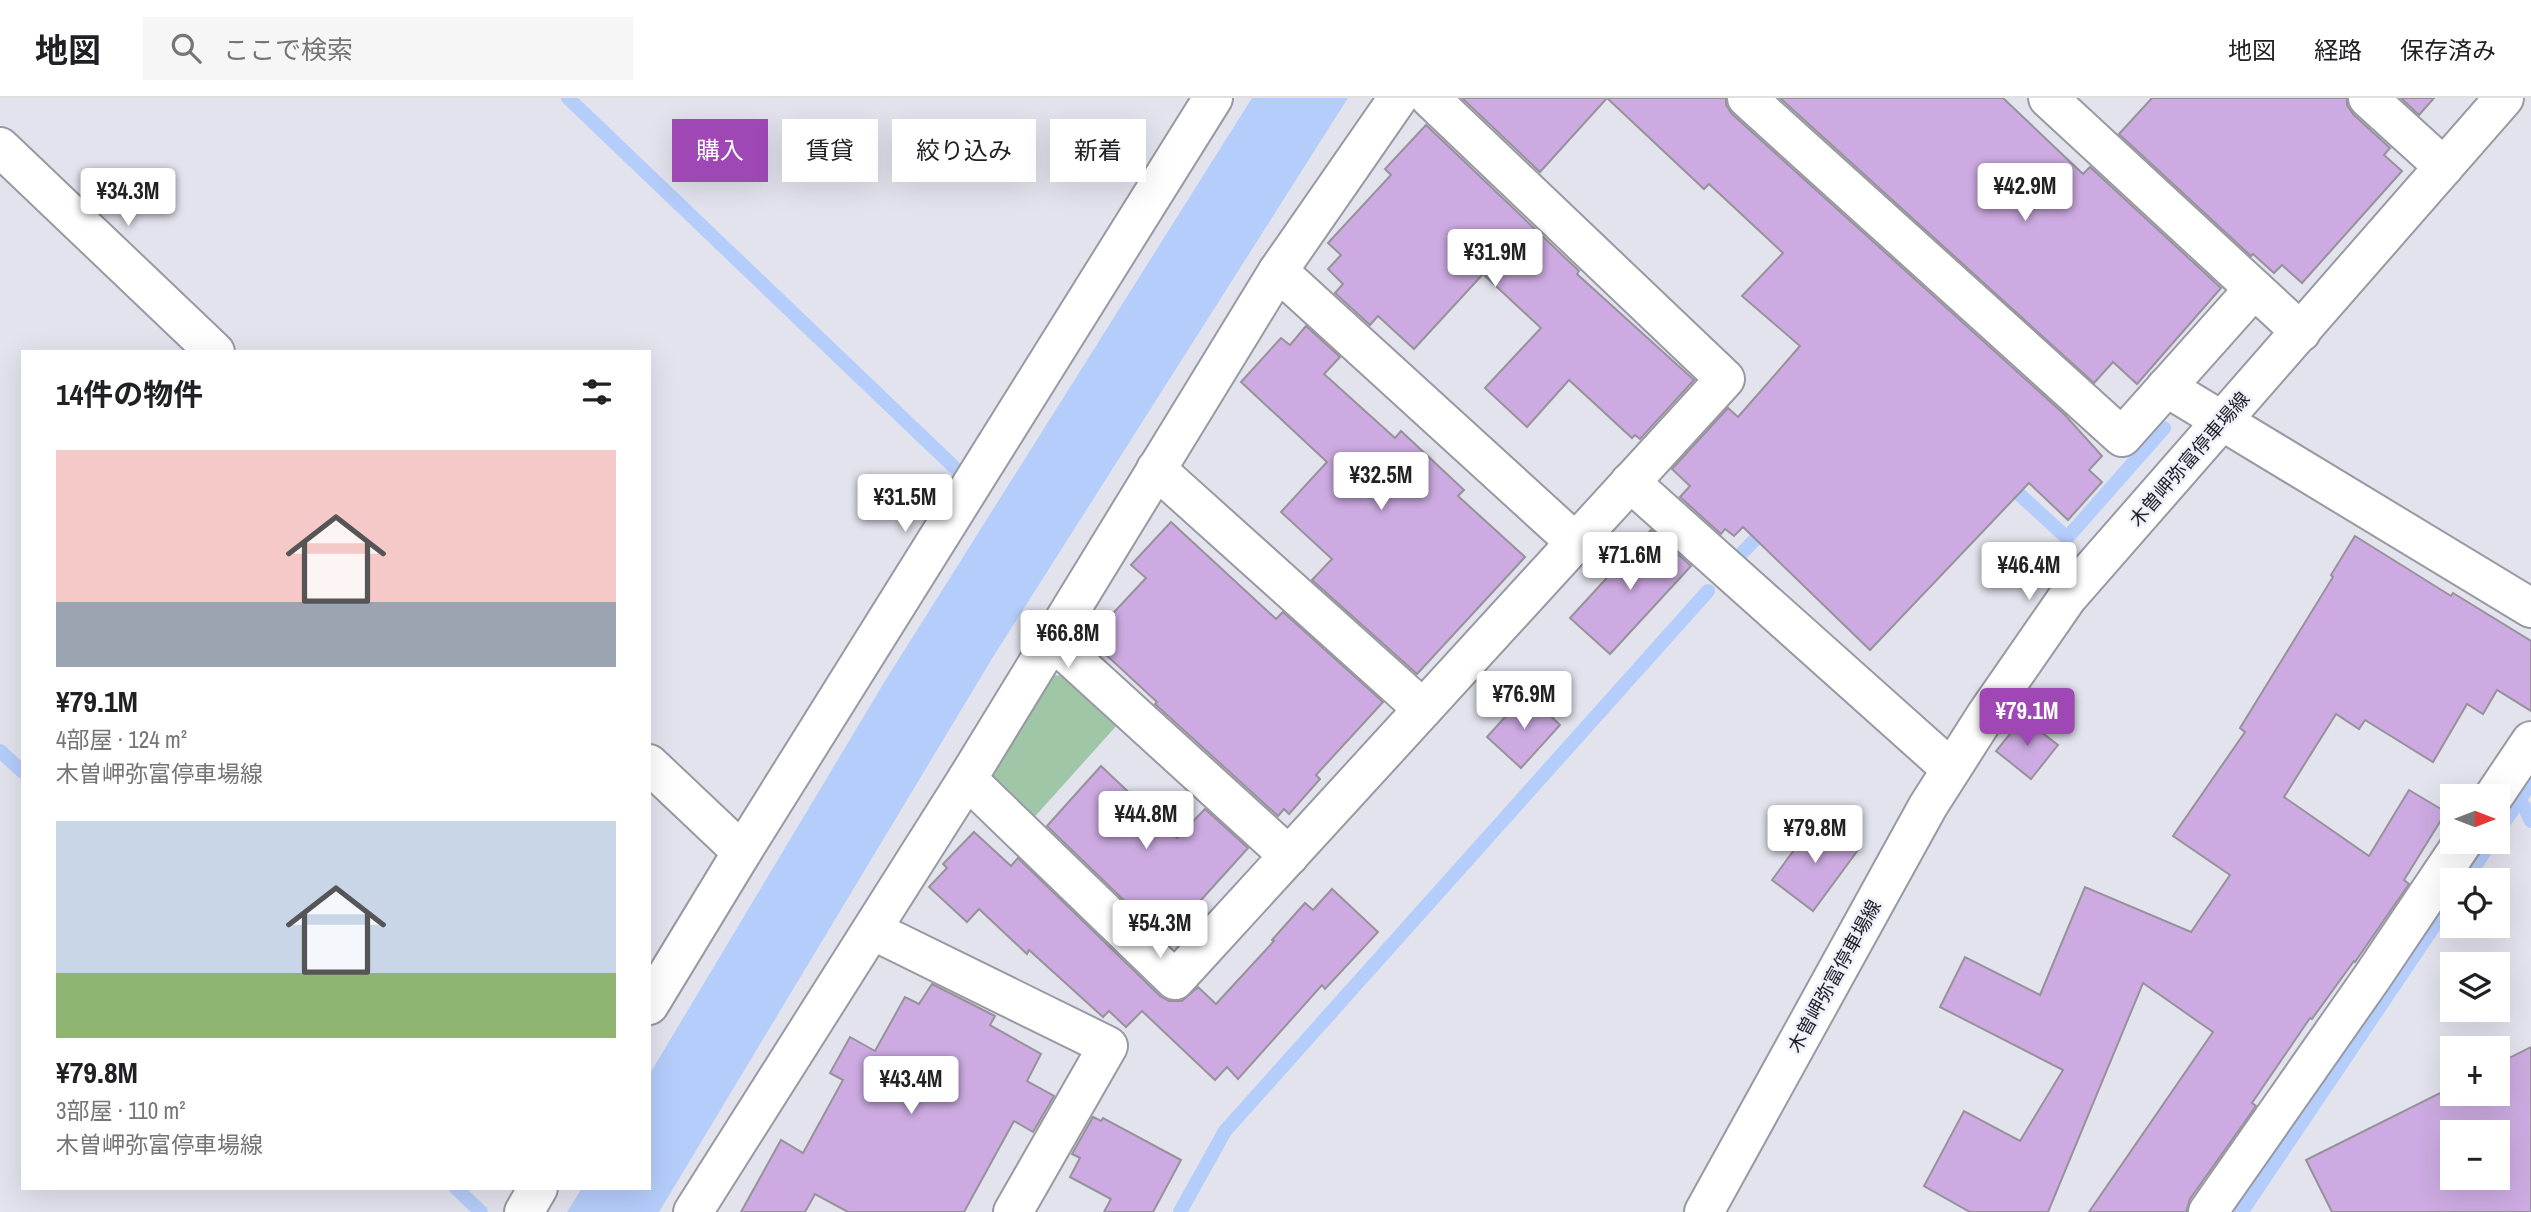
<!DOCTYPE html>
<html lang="ja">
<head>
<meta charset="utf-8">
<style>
	:root { --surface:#fff; --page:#f6f6f6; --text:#202124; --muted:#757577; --line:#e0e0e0; --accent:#9e47b5 }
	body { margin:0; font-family:"Archivo Narrow","Noto Sans JP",sans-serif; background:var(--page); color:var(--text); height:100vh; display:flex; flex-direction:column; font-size:26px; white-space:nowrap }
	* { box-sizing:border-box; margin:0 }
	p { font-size:23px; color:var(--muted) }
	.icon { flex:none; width:38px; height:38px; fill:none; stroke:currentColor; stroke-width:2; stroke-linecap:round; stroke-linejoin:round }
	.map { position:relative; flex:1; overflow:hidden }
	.details { position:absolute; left:21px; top:252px; width:630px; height:840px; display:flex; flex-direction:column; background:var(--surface); border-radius:0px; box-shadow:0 7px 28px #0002 }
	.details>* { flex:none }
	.banner { position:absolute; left:672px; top:21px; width:665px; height:63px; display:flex; gap:14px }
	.needle { width:46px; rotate:90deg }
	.fabs { position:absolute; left:2440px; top:686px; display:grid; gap:14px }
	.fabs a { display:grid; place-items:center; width:70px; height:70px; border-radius:0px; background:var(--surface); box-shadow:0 7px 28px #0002; font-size:35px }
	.price { position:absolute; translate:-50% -60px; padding:0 16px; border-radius:7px; background:#fff; color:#222; font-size:23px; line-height:46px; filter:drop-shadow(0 2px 4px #0008) }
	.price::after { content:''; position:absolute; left:50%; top:42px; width:21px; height:16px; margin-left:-10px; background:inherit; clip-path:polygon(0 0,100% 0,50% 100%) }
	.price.current { background:var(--accent); color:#fff }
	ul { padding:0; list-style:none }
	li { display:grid; align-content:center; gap:14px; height:371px; padding:0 35px }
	li span { display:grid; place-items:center; height:217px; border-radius:0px; color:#555 }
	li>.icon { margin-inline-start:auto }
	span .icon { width:126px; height:126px; fill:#fffc; stroke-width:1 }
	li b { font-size:30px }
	h2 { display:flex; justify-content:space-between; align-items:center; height:84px; padding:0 35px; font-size:30px }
	.tag { padding:0 24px; border-radius:0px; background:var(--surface); box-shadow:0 7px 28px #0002; font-size:24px; line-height:63px }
	.tag.current { background:var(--accent); color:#fff }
	header { display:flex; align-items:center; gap:42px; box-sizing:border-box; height:98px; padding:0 35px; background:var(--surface); border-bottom:2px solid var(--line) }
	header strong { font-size:33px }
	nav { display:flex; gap:38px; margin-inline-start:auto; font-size:24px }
	.search { width:490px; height:63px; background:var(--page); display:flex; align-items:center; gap:18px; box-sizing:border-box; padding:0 24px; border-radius:0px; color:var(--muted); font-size:26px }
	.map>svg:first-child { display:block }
</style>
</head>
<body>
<header>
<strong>地図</strong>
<div class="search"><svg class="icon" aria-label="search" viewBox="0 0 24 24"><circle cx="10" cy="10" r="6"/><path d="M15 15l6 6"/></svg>ここで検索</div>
<nav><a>地図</a><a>経路</a><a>保存済み</a></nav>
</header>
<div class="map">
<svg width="2531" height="1114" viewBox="0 0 2531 1114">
	<rect width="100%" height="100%" fill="#e2e3ed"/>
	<!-- green -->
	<polygon fill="#9fc6a6" points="1062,577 1118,626 1030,724 995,689 992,675 1050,578"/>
	<!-- water -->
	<g fill="#b5cdfb">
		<polygon points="1252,0 1348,0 993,559 659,1114 567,1114 582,1090 649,1090 649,977 885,583"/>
		<polygon points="2531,670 2531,697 2474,782 2455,782 2481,744 2497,744 2497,720"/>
		<polygon points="2452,787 2452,814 2250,1114 2231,1114"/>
	</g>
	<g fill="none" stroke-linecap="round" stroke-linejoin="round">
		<!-- stream -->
		<g stroke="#b5cdfb" stroke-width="14">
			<polyline points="568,0 954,369"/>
			<polyline points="2006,384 2067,440 2164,330"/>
			<polyline points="1743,454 1768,428"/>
			<polyline points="0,653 23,674"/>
			<polyline points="2524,708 2531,723"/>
			<polyline points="456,1090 481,1114"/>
			<polyline points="1180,1114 1225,1033 1708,493"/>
		</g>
	</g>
	<!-- building -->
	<g fill="#cdabe2" stroke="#97929a" stroke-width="2" fill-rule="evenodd">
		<polygon points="1462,0 1726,0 1726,7 1732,16 2065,317 2102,358 2089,372 2102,384 2068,422 2029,385 1870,552 1743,429 1734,438 1725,431 1721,436 1680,399 1690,388 1672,371 1728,310 1738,319 1800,248 1742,198 1783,155 1709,86 1704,91 1607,0 1540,74"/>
		<polygon points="1780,0 2003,0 2083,76 2090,69 2221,190 2137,286 2113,264 2094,285"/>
		<polygon points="2152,0 2347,0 2347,7 2353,16 2390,50 2384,57 2402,73 2302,185 2282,167 2274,175 2253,156 2251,158 2119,36"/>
		<polygon points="2401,0 2434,0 2419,17"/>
		<polygon points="1426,27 1579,173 1577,176 1694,282 1640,341 1635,337 1632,340 1569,282 1527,329 1485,290 1541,230 1483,176 1414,251 1378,218 1370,227 1335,195 1343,186 1328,171 1341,157 1328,145 1391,77 1385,71"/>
		<polygon points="1306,228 1340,259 1324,276 1395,340 1401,333 1464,392 1458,398 1525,459 1417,576 1312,482 1332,461 1281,414 1327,364 1241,284 1281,240 1290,247"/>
		<polygon points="1171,424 1276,521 1283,514 1383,604 1316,677 1320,681 1289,716 1284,711 1278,718 1155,606 1157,604 1089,541 1146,480 1131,467"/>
		<polygon points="1651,432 1691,468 1610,556 1570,520"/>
		<polygon points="2355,438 2451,498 2453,495 2531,543 2531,613 2497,592 2483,616 2467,606 2433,664 2365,622 2359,631 2336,616 2284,699 2369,758 2409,692 2446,714 2404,782 2409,786 2355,864 2354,863 2312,921 2310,920 2252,1005 2256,1008 2190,1101 2186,1114 2089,1114 2213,934 2143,885 2048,1114 1970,1114 1924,1088 1964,1013 2020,1043 2063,972 1940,909 1965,859 2040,897 2085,789 2191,834 2230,777 2173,738 2245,634 2240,630 2333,479 2331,477"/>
		<polygon points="1527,595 1560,627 1521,670 1487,639"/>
		<polygon points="2023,620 2058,647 2031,681 1996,653"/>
		<polygon points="1101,668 1177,740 1205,711 1248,750 1165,842 1047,728"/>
		<polygon points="1816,722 1858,752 1813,813 1772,782"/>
		<polygon points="974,734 1011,768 1018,760 1160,898 1169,903 1182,903 1198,889 1216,906 1274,843 1272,842 1305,805 1313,812 1332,791 1378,834 1325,891 1322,887 1238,981 1227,969 1215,982 1142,913 1126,929 1109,913 1103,919 1029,852 1027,856 979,811 967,824 929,789 947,770 943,766"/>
		<polygon points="932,886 995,918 990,927 1041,956 1027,983 1054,998 1033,1034 1014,1023 964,1114 848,1114 815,1096 805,1114 741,1114 781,1042 803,1055 843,982 830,975 850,939 875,953 905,899 919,906"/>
		<path d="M2531 949V1114H2332L2306 1062 2452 989V996H2497V966ZM2452 1034H2497V1080H2452Z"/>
		<polygon points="1093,1019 1101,1023 1103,1020 1181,1062 1153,1114 1104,1114 1111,1101 1070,1079 1080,1060 1072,1056"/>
	</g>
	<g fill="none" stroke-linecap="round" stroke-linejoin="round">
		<defs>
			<g id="minor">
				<polyline points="1747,0 2122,339 2254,191"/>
				<polyline points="2048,0 2301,234"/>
				<polyline points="2368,0 2444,69"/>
				<polyline points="0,49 215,254"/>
				<polyline points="1278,173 1575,444"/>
				<polyline points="2166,289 2531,510"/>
				<polyline points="1156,371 1423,611"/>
				<polyline points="1630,384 1951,671"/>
				<polyline points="1052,542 1289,758"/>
				<polyline points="649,666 742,754"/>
				<polyline points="967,681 1175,882 1725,281 1430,0"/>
				<polyline points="2494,698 2531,643"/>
				<polyline points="872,832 1108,948 1013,1114"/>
				<polyline points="649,907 742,754 1213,0"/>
				<polyline points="524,1114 538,1090"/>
				<polyline points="693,1114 967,681 1278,173 1398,0"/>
				<polyline points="2208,1114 2373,878 2463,744"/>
			</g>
			<polyline id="major" points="1704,1114 1928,708 1986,617 2067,500 2504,0"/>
		</defs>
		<!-- minor casing -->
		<use href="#minor" stroke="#9899a2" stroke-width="42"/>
		<!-- major casing -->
		<use href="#major" stroke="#9899a2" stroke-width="42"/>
		<!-- minor -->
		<use href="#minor" stroke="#fff" stroke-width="38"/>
		<!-- major -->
		<use href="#major" stroke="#fff" stroke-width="38"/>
	</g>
	<g text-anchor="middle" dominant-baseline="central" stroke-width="5" stroke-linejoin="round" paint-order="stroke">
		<!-- street labels -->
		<g font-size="19" fill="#1e1f22" stroke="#eff0fb">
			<text transform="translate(2189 361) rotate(-49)">木曽岬弥富停車場線</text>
			<text transform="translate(1834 878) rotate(-61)">木曽岬弥富停車場線</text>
		</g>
	</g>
</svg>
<div class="fabs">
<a><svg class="needle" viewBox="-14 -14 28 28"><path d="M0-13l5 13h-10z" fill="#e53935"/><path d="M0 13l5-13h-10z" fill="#757577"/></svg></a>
<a><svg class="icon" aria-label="locate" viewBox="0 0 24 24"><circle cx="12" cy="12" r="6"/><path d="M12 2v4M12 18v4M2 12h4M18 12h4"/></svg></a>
<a><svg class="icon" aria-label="layers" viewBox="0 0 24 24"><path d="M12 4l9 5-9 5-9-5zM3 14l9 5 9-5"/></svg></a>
<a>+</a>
<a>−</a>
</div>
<b class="price" style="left:2025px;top:125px">¥42.9M</b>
<b class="price" style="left:128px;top:130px">¥34.3M</b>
<b class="price" style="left:1495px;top:191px">¥31.9M</b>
<b class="price" style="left:1381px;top:414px">¥32.5M</b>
<b class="price" style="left:905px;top:436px">¥31.5M</b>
<b class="price" style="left:1630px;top:494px">¥71.6M</b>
<b class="price" style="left:2029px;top:504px">¥46.4M</b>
<b class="price" style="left:1068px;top:572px">¥66.8M</b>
<b class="price" style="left:1524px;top:633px">¥76.9M</b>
<b class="price current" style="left:2027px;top:650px">¥79.1M</b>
<b class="price" style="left:1146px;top:753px">¥44.8M</b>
<b class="price" style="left:1815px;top:767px">¥79.8M</b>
<b class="price" style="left:1160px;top:862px">¥54.3M</b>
<b class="price" style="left:911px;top:1018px">¥43.4M</b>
<div class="banner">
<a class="tag current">購入</a>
<a class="tag">賃貸</a>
<a class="tag">絞り込み</a>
<a class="tag">新着</a>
</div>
<section class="details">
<h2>14件の物件<svg class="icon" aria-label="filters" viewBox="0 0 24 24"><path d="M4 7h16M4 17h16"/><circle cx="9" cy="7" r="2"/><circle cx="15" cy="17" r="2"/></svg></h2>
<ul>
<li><span style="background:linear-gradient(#f6c9c9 70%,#9aa5b1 0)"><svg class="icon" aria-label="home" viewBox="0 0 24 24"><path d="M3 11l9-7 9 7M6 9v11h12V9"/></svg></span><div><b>¥79.1M</b><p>4部屋 · 124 m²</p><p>木曽岬弥富停車場線</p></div></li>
<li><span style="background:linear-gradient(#c9d6e8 70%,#8fb573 0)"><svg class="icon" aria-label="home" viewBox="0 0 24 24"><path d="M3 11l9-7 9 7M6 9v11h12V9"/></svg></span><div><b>¥79.8M</b><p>3部屋 · 110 m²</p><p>木曽岬弥富停車場線</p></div></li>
</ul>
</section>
</div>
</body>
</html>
